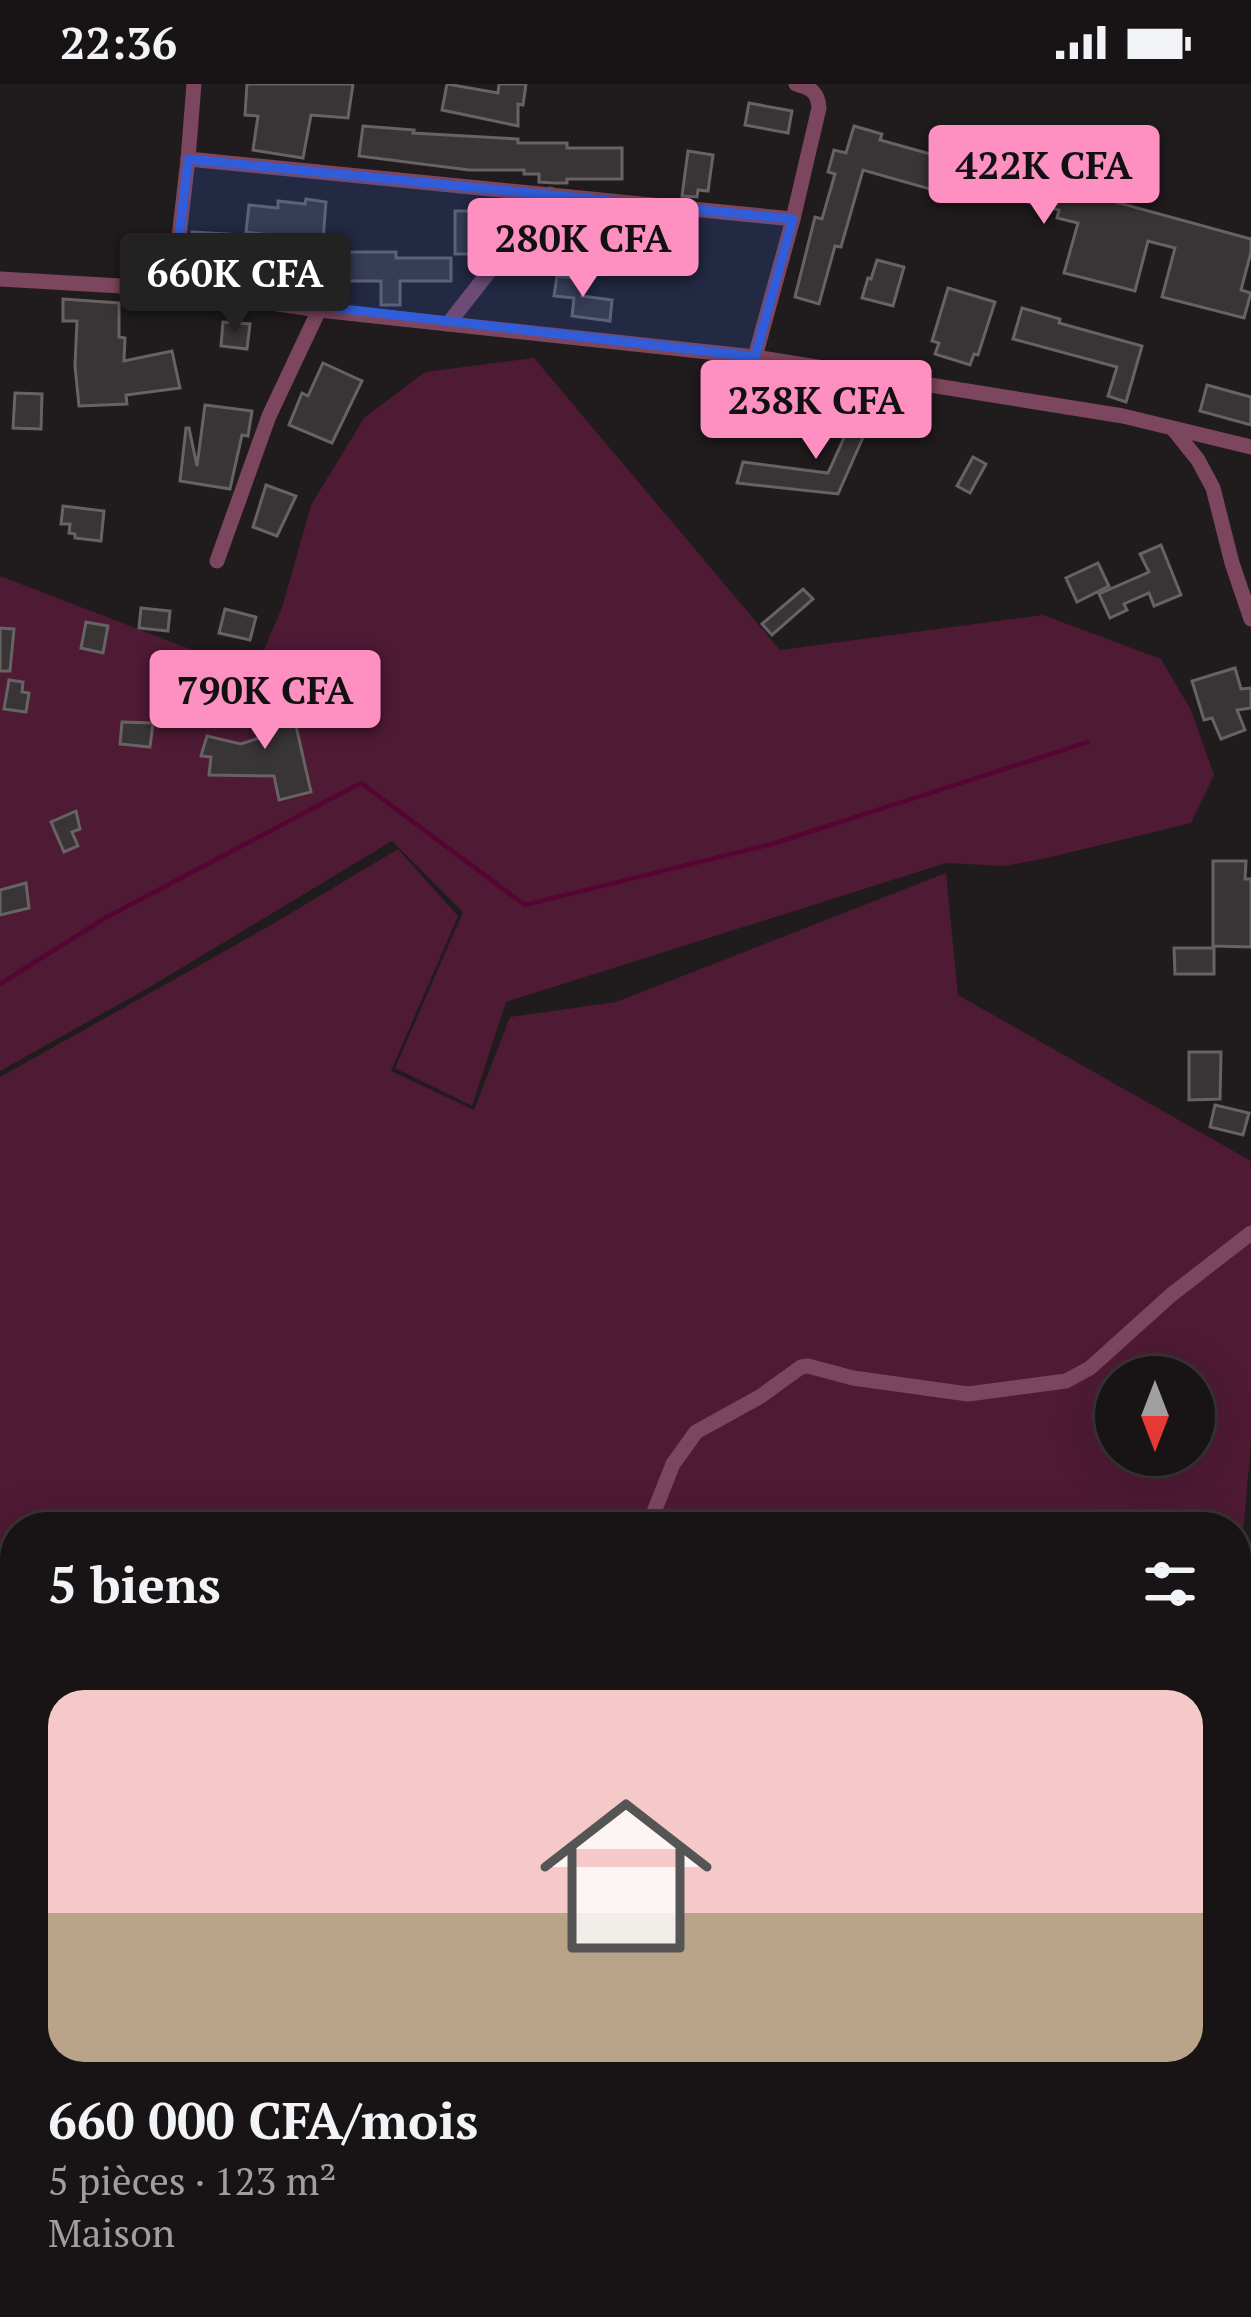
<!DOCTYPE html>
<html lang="fr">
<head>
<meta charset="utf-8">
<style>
	:root { --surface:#181416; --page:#211d1f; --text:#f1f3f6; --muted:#9f9ea1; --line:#363335; --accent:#fd8fc1 }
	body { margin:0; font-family:"PT Serif",serif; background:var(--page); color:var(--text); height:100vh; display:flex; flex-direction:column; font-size:45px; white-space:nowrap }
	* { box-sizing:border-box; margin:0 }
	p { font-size:39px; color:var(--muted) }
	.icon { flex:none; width:66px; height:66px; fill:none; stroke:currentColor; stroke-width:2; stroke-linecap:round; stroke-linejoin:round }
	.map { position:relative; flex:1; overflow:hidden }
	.sheet { position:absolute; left:0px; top:1428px; width:1251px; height:807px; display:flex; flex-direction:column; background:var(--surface); border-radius:48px 48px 0 0; box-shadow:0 12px 48px #0002,0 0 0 3px var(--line) }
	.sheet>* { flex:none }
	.needle { width:78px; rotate:180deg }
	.buttons { position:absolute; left:1095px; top:1272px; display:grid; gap:24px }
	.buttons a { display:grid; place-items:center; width:120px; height:120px; border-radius:50%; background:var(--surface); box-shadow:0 12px 48px #0002,0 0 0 3px var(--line); font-size:60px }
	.price { position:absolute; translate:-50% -102px; padding:0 27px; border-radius:12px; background:var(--accent); color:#111; font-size:39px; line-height:78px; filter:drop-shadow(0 3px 6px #0008) }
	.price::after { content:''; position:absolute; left:50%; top:72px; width:36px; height:27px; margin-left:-18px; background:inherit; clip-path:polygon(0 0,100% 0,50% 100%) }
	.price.active { background:#222; color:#fff }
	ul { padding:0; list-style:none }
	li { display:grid; align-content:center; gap:24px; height:636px; padding:0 48px }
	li+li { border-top:3px solid var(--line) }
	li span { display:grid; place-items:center; height:372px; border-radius:36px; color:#555 }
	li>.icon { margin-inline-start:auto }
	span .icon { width:216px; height:216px; fill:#fffc; stroke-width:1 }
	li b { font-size:51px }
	h2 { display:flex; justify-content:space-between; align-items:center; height:144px; padding:0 48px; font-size:51px }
	.status { display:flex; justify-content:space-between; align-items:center; height:84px; padding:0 60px; background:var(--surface); direction:ltr }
	.status svg { height:33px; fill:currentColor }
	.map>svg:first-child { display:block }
</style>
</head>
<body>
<div class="status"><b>22:36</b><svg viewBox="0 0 49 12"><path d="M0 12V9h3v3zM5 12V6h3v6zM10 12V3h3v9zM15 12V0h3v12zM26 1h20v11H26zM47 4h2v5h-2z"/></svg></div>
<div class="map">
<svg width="1251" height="2233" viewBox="0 0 1251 2233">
	<rect width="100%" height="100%" fill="#201b1d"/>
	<!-- green -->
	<g fill="#4e1a34" fill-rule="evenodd">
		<polygon points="534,274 780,566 1043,531 1161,575 1191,626 1214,691 1191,739 1047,774 1004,782 946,779 506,918 472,1022 395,984 463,828 392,757 150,903 0,987 0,492 208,572 260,575 282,524 311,421 364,334 425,288"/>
		<path d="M398 765 458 832 391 987 474 1026 510 933 616 918 946 789 958 911 1251 1077V1357L1236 1534V1443H15V2220H166L213 2233H0V993L271 841ZM1116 1293H1194V1371H1116Z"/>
	</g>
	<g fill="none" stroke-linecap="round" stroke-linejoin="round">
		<!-- stream -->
		<polyline stroke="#560434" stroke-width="4.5" points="0,900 107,833 361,699 525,821 772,760 1088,658"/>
	</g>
	<!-- building -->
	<g fill="#393436" stroke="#676263" stroke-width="3">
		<polygon points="247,0 353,0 348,34 311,31 303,74 253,66 258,32 245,31"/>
		<polygon points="447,0 498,9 499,0 526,0 523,21 518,20 518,42 442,26"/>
		<polygon points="749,19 792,27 788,49 745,41"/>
		<polygon points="363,42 414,46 413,49 518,55 518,59 567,59 567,64 622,64 622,95 567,95 567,99 555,99 539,98 539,90 524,90 524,86 469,86 359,72"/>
		<polygon points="854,42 882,50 880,56 966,80 1006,90 1006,88 1251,155 1251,168 1241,206 1251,209 1244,234 1162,213 1175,164 1148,157 1135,207 1064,189 1078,139 1057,134 1059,126 948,98 944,109 863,86 841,163 835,162 819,220 795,213 815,133 822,135 835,90 828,88 834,66 846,69"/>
		<polygon points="688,67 713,71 708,107 698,106 697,113 682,112"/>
		<polygon points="306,115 326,118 322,168 396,168 396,174 451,174 451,197 400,197 400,221 381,221 381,197 336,197 336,200 293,195 298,154 246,148 249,121 278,124 278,117 305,120"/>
		<rect x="455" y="127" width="19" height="43"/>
		<polygon points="561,133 610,133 611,160 561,163"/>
		<polygon points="192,148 242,151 232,201 207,198 210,177 188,176"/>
		<polygon points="877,176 904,183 893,222 862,214 868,194 871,195"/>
		<polygon points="557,192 580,195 579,202 583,202 582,212 612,216 610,237 572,232 574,214 554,212"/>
		<polygon points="948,204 995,218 978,271 974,270 970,281 935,270 939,259 932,257"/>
		<polygon points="63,215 119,219 119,253 125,254 124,277 172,267 180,304 126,311 127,320 79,322 75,282 77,237 63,237"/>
		<polygon points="1022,224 1060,235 1059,239 1142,262 1126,318 1108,312 1117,283 1013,255"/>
		<polygon points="223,238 250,240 247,265 221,262"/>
		<polygon points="323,279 362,297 332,359 289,341 302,309 308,312"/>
		<polygon points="1207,301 1251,313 1251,341 1200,327"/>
		<polygon points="15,309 42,310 41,345 13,344"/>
		<polygon points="862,314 880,315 838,410 737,399 743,378 828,389"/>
		<polygon points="205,321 252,327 248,352 242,351 230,405 180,397 186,344 189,344 197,382"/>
		<polygon points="973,373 986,380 970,409 957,402"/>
		<polygon points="266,401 296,412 277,452 253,443"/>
		<polygon points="63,422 104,427 101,457 75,454 75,450 69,449 70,440 61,440"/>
		<polygon points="1161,461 1181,511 1154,522 1149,509 1124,520 1127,526 1110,534 1099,510 1149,488 1140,470"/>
		<polygon points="1098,479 1109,502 1077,518 1066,494"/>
		<polygon points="803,505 813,515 772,551 762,540"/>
		<polygon points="141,524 170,527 168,547 139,544"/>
		<polygon points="225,525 256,533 250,556 219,549"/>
		<polygon points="86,538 108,542 103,569 81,564"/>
		<polygon points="0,544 14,545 10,587 0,587"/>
		<polygon points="1235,584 1241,605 1251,604 1251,624 1237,626 1245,646 1221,655 1212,634 1204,636 1192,597"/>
		<polygon points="9,596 23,598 22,608 29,609 26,628 4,625"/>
		<polygon points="289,611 311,708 279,716 274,692 209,691 211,673 201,672 207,652 241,660 265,652 258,619"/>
		<polygon points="122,638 153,639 150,663 120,660"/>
		<polygon points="76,727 80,745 72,748 78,762 64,768 51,738"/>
		<polygon points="1213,777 1246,777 1245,795 1251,795 1251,863 1213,862"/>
		<polygon points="26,799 29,824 0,831 0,806"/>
		<polygon points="1174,864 1214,864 1214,890 1175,890"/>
		<polygon points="1189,968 1221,968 1220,1015 1189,1016"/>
		<polygon points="1215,1021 1249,1029 1243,1051 1210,1043"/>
		<rect x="1236" y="1831" width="15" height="47"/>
	</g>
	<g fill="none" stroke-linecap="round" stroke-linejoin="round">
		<!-- minor -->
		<g stroke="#7c465e" stroke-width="15">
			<polyline points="188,75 793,135"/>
			<polyline points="0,195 173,205 319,226 755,273 1123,332 1251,363"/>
			<polyline points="173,205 188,75 194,0"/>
			<polyline points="448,240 550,110"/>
			<path d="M755 273 793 135 819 24C818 8 811 4 796 0"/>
			<polyline points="1174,346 1198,376 1213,404 1232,479 1251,535"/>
			<polyline points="217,477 269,332 319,226"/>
			<polyline points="648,1443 673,1380 696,1348 761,1312 801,1283 808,1282 853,1294 968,1310 1066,1297 1090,1284 1171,1211 1251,1149"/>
			<polyline points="1236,1727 1251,1724"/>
			<polyline points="1236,2045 1251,2046"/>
			<polyline points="0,2151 15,2133"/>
			<polyline points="0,2168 15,2168"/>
			<polyline points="250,2220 295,2233"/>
			<polyline points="562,2220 564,2233"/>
			<polyline points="915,2220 915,2233"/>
			<polyline points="1031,2233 1031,2220"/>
		</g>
	</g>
	<!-- marked area -->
	<path fill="#315dda" fill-opacity="0.2" stroke="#315dda" stroke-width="9" stroke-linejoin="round" d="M188 75 793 135 755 273 173 205Z"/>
</svg>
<div class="buttons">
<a><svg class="needle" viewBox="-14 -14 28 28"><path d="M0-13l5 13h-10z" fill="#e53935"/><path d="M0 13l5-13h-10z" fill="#9f9ea1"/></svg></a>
</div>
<b class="price" style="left:1044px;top:143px">422K CFA</b>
<b class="price" style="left:583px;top:216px">280K CFA</b>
<b class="price active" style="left:235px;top:251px">660K CFA</b>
<b class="price" style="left:816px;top:378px">238K CFA</b>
<b class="price" style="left:265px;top:668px">790K CFA</b>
<section class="sheet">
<h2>5 biens<svg class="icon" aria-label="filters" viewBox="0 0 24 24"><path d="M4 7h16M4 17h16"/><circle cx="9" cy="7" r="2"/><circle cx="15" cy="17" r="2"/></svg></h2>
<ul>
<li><span style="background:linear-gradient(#f6c9c9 60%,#b9a48a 0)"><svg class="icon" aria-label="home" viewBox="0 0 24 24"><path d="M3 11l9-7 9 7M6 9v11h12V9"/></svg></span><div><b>660 000 CFA/mois</b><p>5 pièces · 123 m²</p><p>Maison</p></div></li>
</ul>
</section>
</div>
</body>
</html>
